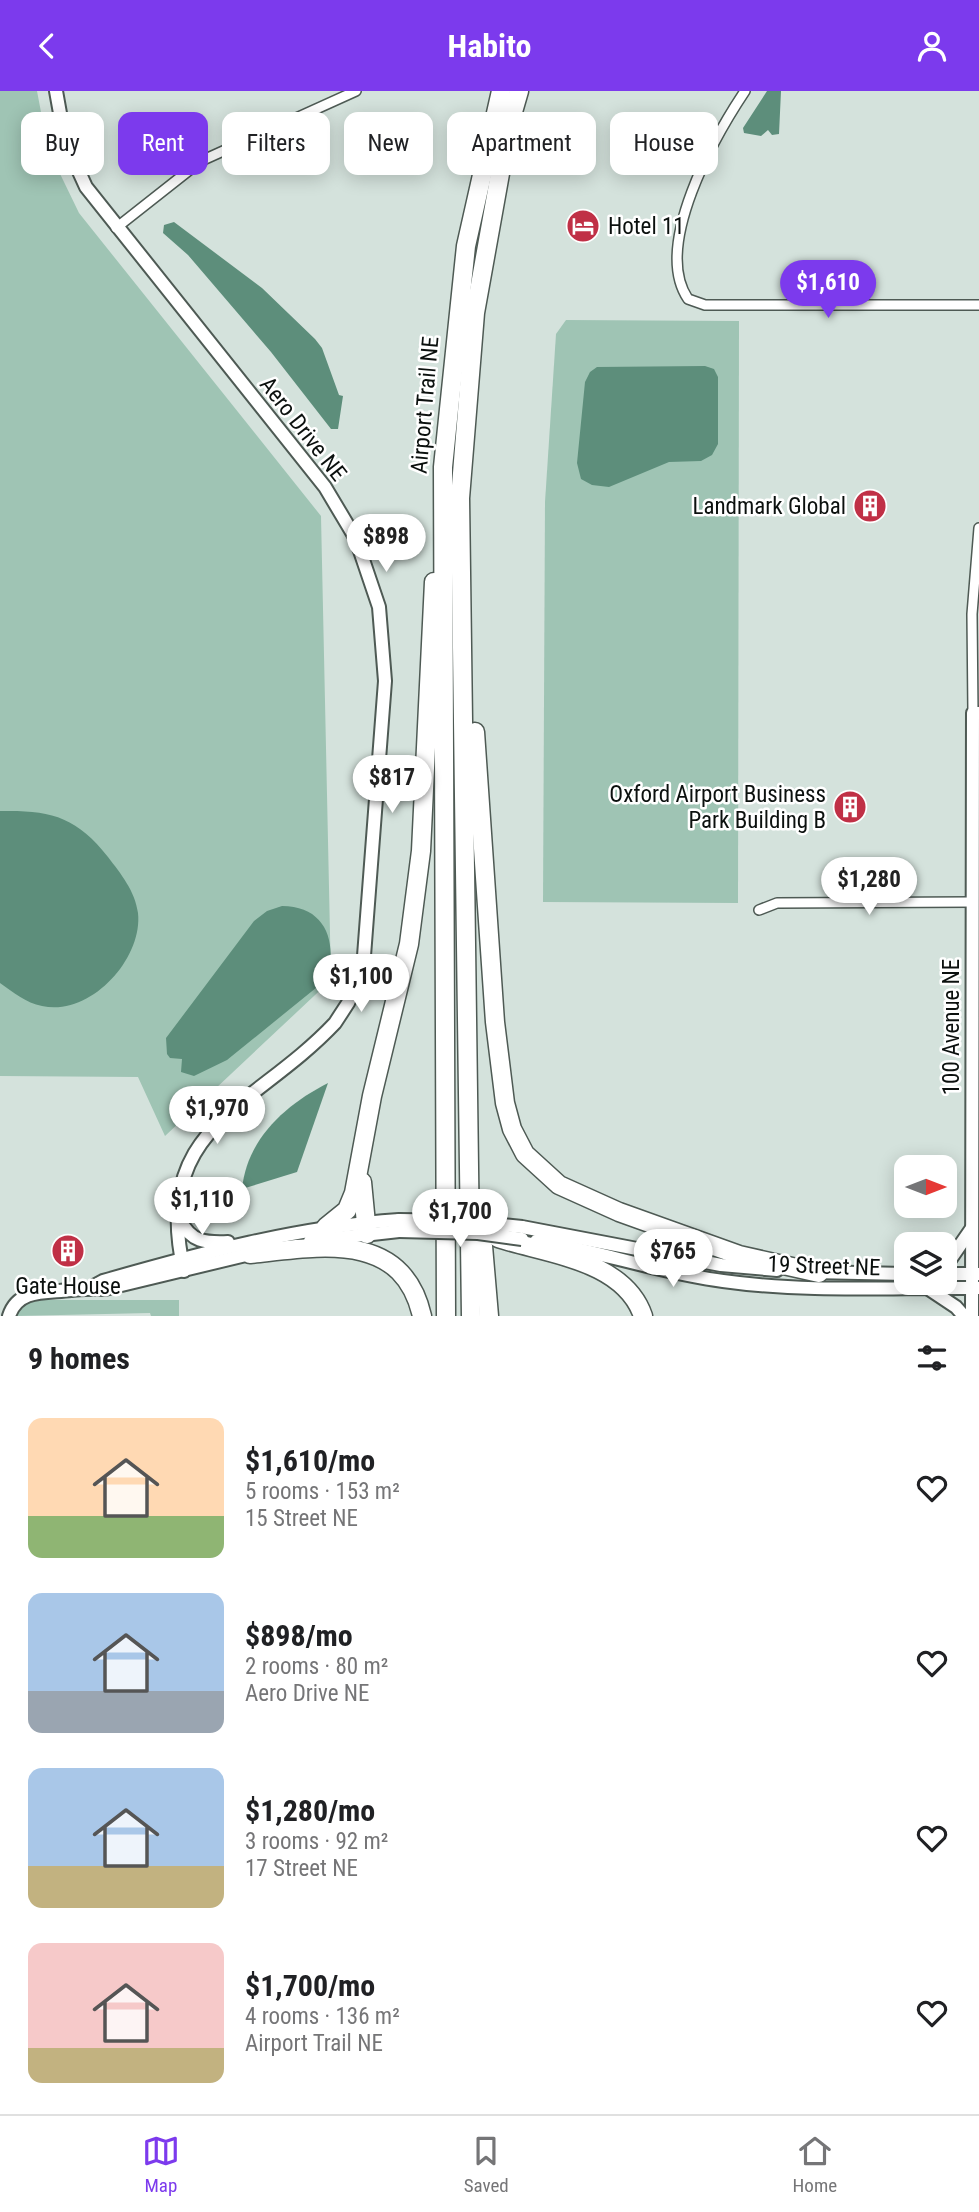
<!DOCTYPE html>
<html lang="en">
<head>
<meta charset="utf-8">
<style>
	:root { --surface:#fff; --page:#f2f2f2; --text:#202124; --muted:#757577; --line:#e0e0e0; --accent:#7c3aed }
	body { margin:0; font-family:"Roboto Condensed",sans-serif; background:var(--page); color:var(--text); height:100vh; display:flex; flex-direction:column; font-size:26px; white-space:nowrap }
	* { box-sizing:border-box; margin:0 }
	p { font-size:23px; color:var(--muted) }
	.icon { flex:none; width:38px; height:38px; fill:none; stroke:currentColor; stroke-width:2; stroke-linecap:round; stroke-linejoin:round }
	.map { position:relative; height:1225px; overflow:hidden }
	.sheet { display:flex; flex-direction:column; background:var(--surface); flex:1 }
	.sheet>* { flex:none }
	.guide { position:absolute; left:21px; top:21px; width:938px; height:63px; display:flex; gap:14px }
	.needle { width:46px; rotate:90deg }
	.fabs { position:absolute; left:894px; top:1064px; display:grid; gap:14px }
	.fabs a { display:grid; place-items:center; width:63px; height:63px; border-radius:14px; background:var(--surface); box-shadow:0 4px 18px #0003; font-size:35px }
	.price { position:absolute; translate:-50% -60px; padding:0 16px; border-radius:24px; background:#fff; color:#222; font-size:23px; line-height:46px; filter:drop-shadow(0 2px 4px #0008) }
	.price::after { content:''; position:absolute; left:50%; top:42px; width:21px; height:16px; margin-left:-10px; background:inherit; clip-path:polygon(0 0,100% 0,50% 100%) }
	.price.active { background:var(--accent); color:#fff }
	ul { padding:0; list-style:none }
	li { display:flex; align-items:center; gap:21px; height:175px; padding:0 28px }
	li span { display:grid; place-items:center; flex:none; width:196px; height:140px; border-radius:14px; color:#555 }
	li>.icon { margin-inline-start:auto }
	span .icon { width:84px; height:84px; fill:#fffc; stroke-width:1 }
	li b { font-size:30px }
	h2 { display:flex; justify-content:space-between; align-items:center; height:84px; padding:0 28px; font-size:30px }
	.pill { padding:0 24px; border-radius:14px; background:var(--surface); box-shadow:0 4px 18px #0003; font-size:24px; line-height:63px }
	.pill.active { background:var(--accent); color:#fff }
	header { display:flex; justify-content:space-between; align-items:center; height:91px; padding:0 28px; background:var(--accent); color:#fff; font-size:32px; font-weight:700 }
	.tabs { display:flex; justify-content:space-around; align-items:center; height:98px; border-top:2px solid var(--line); background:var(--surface); font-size:19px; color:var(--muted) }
	.tabs a { display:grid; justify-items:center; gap:4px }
	.tabs .active { color:var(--accent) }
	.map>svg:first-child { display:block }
</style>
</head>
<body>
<header><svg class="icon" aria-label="back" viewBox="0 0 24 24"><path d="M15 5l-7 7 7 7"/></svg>Habito<svg class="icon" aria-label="person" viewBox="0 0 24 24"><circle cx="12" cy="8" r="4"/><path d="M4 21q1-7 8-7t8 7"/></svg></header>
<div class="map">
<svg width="979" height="1225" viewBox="0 0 979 1225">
	<rect width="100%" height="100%" fill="#d4e2dc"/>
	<!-- green -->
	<g fill="#9fc4b4">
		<polygon points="0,0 37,0 48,58 79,122 321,425 331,889 165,1045 138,986 0,985"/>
		<polygon points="566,229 739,230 738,812 543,811 545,411 556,243"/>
		<polygon points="36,1209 179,1209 179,1225 151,1225 150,1222 16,1225 24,1214"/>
	</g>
	<!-- water -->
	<g fill="#5d8e7b">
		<polygon points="767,0 781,0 779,43 772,44 768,39 761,45 744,42 743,37"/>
		<polygon points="174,131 262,197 315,248 322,257 339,304 343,305 338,338 331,338 271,261 188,164 163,142 164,134"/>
		<polygon points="705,275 714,278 718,286 718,353 712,364 701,370 669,371 609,396 592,394 581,388 577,372 585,291 590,281 597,276"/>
		<path d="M0 720C50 719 76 725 108 766 121 783 135 800 138 822 143 868 90 926 42 915 26 912 13 901 0 892Z"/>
		<path d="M282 815C325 815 338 850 327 888L227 969 194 985 181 981 182 968 170 967 167 963 166 947 254 830 267 820Z"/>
		<path d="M328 992 297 1081 242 1098C247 1048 285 1014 328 992Z"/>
	</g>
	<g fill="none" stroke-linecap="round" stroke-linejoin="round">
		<defs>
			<g id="minor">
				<path d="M745 0C715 45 652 155 688 208L705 214H979"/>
				<polyline points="116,137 201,70 356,0"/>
				<polyline points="973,622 972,523 979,437"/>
				<polyline points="759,819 777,812 972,811"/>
			</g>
			<g id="tertiary">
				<path d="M56 0 65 50 86 96 325 396 356 448 379 516 385 590 363 878 348 912 335 932C254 1018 151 1034 184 1180"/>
				<path d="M180 1129C191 1151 205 1152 228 1151"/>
				<polyline points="522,1136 721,1174 777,1179"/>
				<polyline points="310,1150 399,1140"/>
				<path d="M536 1150C599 1160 660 1182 723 1190 808 1202 893 1196 979 1197"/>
				<polyline points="945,1176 972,1137"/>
				<polyline points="812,1181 906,1183"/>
				<polyline points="945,1183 979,1183"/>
				<path d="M92 1196 103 1190C201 1162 297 1136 399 1129"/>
				<polyline points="929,1198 956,1216 964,1225"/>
				<path d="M9 1225C18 1197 47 1202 71 1199 83 1198 93 1197 105 1198L258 1161"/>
				<polyline points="972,1225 973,622 979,622"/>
			</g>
			<g id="motorway">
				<polyline points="475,641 495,931 505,1012 512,1038 525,1063 559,1094 619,1121 739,1164 819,1182"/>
				<polyline points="362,1091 367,1143"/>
				<polyline points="326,1136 347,1119 354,1102 372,1005 409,853 421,760 434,491"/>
				<path d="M498 1147C547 1163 624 1169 643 1225"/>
				<polyline points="483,1155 489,1225"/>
				<path d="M250 1163C318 1156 402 1138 422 1225"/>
				<polyline points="446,1225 443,376 466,155 501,0"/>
				<polyline points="471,1225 460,407 475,222 508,38 519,0"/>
			</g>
		</defs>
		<!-- minor casing -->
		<use href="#minor" stroke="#4e5a54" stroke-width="12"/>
		<!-- tertiary casing -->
		<use href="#tertiary" stroke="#4e5a54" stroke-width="16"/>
		<!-- motorway casing -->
		<use href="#motorway" stroke="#4e5a54" stroke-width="21"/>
		<!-- minor -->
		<use href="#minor" stroke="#fff" stroke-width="9"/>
		<!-- tertiary -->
		<use href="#tertiary" stroke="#fff" stroke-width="12"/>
		<!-- motorway -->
		<use href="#motorway" stroke="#fff" stroke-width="18"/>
		<defs>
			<g id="tertiary-bridge">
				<polyline points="399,1129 467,1130 522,1136"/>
				<polyline points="399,1140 478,1142 522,1148"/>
			</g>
		</defs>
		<!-- tertiary-bridge casing -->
		<use href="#tertiary-bridge" stroke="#4e5a54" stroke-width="16" stroke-linecap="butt"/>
		<!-- tertiary-bridge -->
		<use href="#tertiary-bridge" stroke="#fff" stroke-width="12"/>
	</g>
	<!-- icons -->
	<defs>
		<symbol id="hotel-disc" viewBox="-11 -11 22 22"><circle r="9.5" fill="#c03046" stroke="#fff"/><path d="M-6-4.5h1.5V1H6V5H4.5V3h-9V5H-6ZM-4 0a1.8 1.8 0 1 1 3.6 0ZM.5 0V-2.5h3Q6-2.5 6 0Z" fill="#fff"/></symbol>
		<symbol id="building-disc" viewBox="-11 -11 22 22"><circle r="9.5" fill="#c03046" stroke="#fff"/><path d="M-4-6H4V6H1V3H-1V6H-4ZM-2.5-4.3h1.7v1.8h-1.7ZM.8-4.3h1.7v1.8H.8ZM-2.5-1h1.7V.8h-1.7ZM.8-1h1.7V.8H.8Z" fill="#fff"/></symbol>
	</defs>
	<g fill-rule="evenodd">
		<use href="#hotel-disc" x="564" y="116" width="38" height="38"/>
		<use href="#building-disc" x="851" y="396" width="38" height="38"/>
		<use href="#building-disc" x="831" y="697" width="38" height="38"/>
		<use href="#building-disc" x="49" y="1141" width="38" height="38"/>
	</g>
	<g text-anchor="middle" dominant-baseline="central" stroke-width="5" stroke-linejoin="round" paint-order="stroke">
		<!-- poi labels -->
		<g font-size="23" fill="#0b100e" stroke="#fff" text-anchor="end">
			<text x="608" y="135" text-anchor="start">Hotel 11</text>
			<text x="846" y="415">Landmark Global</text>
			<text x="826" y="703">Oxford Airport Business<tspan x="826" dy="26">Park Building B</tspan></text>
			<text x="68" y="1195" text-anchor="middle">Gate House</text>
		</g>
		<!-- street labels -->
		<g font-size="23" fill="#0b100e" stroke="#fff">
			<text transform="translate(425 314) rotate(-85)">Airport Trail NE</text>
			<text transform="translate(303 338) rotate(52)">Aero Drive NE</text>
			<text transform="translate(951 936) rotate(-90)">100 Avenue NE</text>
			<text transform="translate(824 1175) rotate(2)">19 Street NE</text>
		</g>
	</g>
</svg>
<div class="fabs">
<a><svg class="needle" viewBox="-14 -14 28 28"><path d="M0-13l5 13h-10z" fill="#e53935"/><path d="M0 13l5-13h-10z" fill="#757577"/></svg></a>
<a><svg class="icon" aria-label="layers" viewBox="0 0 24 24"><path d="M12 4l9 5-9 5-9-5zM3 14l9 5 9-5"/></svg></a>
</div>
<b class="price active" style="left:828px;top:229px">$1,610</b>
<b class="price" style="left:386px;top:483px">$898</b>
<b class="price" style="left:392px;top:724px">$817</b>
<b class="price" style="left:869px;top:826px">$1,280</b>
<b class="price" style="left:361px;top:923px">$1,100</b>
<b class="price" style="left:217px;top:1055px">$1,970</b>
<b class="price" style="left:202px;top:1146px">$1,110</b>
<b class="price" style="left:460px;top:1158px">$1,700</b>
<b class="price" style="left:673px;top:1198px">$765</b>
<div class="guide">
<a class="pill">Buy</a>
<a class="pill active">Rent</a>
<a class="pill">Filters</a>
<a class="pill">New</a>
<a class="pill">Apartment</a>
<a class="pill">House</a>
</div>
</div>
<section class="sheet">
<h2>9 homes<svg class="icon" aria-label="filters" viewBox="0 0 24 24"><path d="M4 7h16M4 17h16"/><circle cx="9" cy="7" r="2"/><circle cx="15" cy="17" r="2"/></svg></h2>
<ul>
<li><span style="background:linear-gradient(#ffd9b3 70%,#8fb573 0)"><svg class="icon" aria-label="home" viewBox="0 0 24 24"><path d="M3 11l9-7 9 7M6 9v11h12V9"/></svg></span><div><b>$1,610/mo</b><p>5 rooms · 153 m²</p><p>15 Street NE</p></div><svg class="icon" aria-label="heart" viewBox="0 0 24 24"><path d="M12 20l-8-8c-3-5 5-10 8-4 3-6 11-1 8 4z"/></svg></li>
<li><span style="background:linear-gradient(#a9c7e8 70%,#9aa5b1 0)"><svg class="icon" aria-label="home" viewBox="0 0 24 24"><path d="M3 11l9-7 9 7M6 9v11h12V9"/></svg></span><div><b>$898/mo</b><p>2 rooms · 80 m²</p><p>Aero Drive NE</p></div><svg class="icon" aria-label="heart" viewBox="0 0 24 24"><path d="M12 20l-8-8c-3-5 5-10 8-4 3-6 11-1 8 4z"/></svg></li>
<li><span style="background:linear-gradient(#a9c7e8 70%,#c2b280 0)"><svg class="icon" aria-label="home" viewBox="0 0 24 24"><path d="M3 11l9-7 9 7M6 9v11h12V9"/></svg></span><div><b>$1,280/mo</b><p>3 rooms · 92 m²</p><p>17 Street NE</p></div><svg class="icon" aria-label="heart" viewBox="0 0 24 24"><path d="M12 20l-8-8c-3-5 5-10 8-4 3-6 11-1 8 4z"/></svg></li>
<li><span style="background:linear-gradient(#f6c9c9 75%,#c2b280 0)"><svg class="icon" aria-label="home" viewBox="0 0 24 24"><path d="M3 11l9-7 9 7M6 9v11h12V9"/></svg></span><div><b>$1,700/mo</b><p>4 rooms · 136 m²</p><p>Airport Trail NE</p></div><svg class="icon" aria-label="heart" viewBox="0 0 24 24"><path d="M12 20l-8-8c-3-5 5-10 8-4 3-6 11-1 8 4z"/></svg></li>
</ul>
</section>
<nav class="tabs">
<a class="active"><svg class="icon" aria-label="map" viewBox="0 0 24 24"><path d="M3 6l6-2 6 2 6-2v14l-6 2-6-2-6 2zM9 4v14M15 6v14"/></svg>Map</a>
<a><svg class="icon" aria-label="saved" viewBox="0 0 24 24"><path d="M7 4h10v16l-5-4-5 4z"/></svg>Saved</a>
<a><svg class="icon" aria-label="home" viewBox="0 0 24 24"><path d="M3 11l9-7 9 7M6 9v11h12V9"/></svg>Home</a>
</nav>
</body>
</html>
